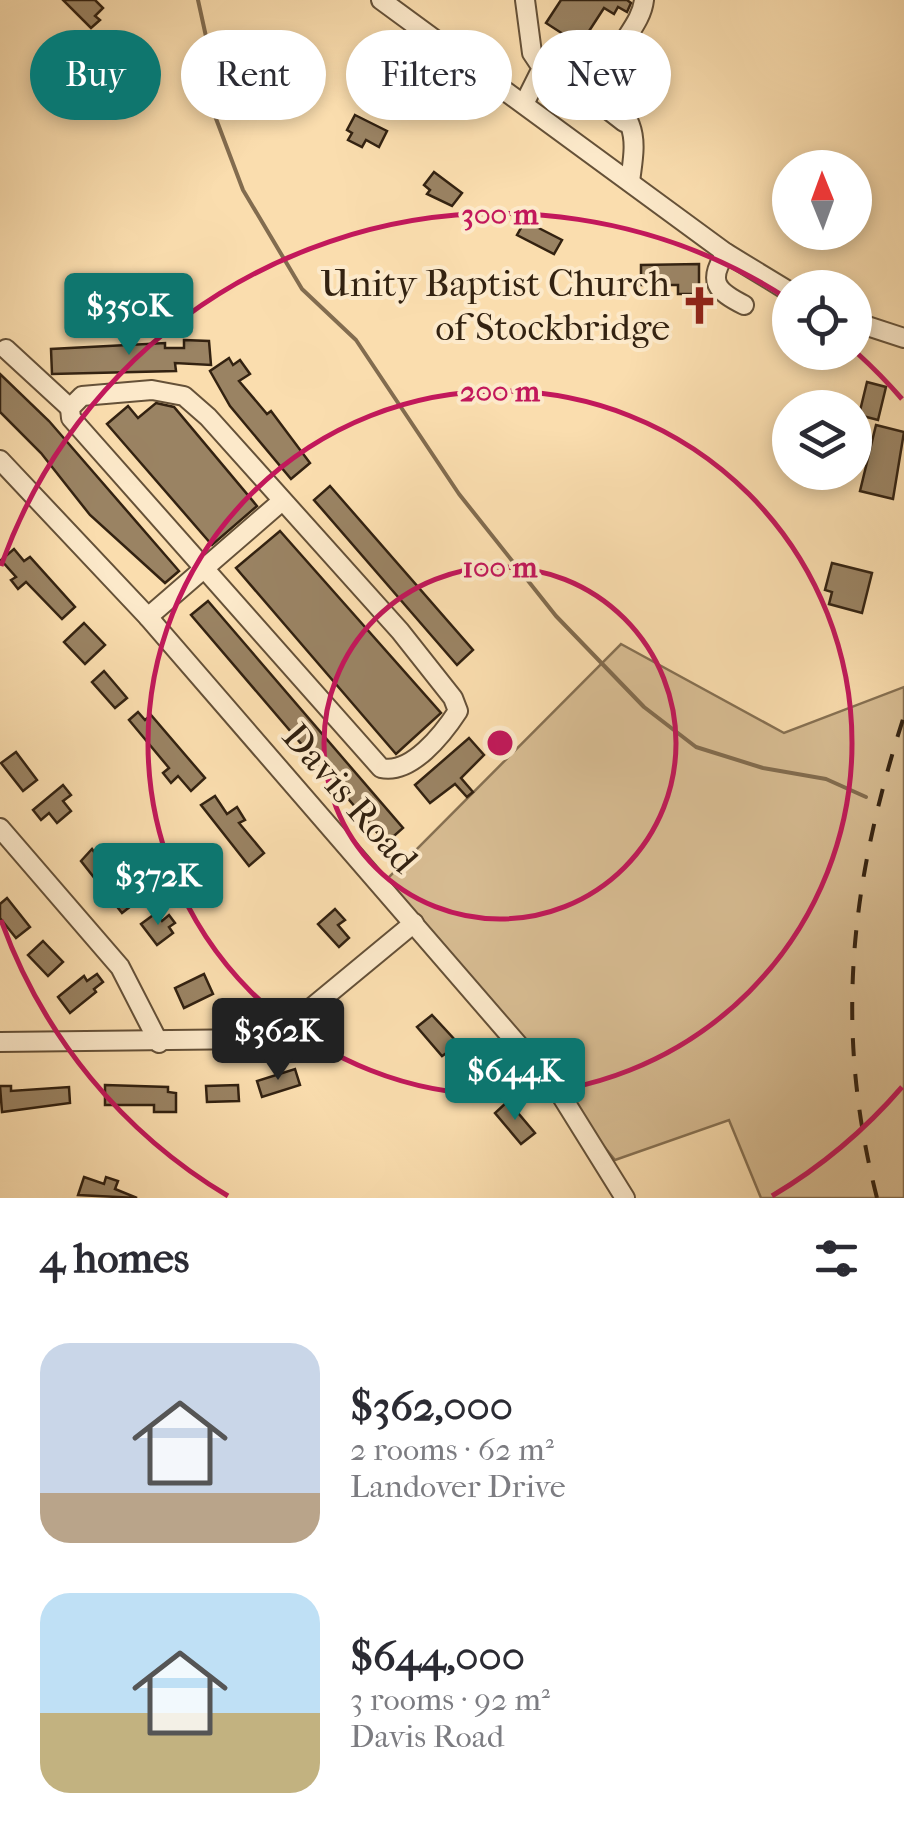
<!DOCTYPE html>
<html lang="en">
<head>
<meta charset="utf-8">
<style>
	:root { --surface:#fff; --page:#f7f7f7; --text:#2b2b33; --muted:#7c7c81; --accent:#0f766e }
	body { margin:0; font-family:"IM FELL French Canon",serif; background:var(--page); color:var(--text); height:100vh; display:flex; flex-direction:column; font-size:38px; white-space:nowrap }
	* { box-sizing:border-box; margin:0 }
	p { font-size:32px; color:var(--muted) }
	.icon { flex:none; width:55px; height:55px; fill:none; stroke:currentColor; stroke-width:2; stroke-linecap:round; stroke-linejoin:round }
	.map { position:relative; height:1198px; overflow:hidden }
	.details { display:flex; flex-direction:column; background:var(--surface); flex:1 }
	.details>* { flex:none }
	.guide { position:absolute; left:30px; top:30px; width:845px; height:90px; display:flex; gap:20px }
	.needle { width:65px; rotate:359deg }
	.buttons { position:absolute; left:772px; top:150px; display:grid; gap:20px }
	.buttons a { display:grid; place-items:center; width:100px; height:100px; border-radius:50%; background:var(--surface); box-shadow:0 5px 15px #0003; font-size:50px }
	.price { position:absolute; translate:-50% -85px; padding:0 22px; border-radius:10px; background:var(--accent); color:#fff; font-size:32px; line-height:65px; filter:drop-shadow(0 2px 5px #0008) }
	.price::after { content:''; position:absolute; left:50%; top:60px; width:30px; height:22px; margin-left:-15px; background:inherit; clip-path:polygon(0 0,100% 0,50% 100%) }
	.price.on { background:#222; color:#fff }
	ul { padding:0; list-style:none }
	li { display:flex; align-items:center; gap:30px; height:250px; padding:0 40px }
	li span { display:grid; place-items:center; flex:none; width:280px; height:200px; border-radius:30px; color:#555 }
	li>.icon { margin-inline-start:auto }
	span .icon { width:120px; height:120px; fill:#fffc; stroke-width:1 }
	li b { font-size:42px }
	h2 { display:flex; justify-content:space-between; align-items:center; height:120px; padding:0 40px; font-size:42px }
	.chip { padding:0 35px; border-radius:45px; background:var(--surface); box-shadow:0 5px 15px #0003; font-size:35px; line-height:90px }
	.chip.on { background:var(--accent); color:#fff }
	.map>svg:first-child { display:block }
</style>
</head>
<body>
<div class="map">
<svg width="904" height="1198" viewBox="0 0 904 1198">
	<rect width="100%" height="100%" fill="#faddae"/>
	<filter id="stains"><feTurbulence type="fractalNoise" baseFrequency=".002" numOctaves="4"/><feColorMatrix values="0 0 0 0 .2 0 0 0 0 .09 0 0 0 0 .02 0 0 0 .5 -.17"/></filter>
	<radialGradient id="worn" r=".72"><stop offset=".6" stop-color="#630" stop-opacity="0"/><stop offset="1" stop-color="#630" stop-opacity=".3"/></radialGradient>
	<!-- green -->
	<polygon fill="#d8bd93" stroke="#867052" stroke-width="2.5" points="621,644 784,733 904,687 904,1198 761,1198 729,1120 615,1160 386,880"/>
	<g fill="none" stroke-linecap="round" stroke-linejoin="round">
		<!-- stream -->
		<polyline stroke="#826c4f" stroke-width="4" points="198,0 214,73 215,116 243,190 302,289 356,340 459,494 556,616 644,707 696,747 763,768 826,779 866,797"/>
	</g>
	<!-- building -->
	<g fill="#9a8363" stroke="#321" stroke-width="2.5">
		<polygon points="63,0 95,0 103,8 95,16 100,20 91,28"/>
		<polygon points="561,0 627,0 631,3 627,12 618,7 614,14 604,8 580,45 546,23"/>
		<polygon points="280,39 313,58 300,81 285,73 288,67 270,57"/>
		<polygon points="355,115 387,131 379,147 366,140 362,147 348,140 352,133 347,130"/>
		<polygon points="434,172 462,193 452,206 427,194 430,190 424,185"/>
		<polygon points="525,221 562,240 554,254 517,235"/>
		<polygon points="699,264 699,294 678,294 678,285 641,285 641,265"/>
		<polygon points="184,340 209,341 211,365 175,363 176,371 52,374 51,349 165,343 165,348 184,348"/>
		<polygon points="229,358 233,365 240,360 250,374 239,381 267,414 271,411 310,463 291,479 230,406 210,371"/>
		<polygon points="0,374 49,421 179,571 165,583 90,515 41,453 0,412"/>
		<polygon points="867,382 886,387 878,420 859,415"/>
		<polygon points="156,403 174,407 257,506 212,545 107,424 128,406 138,418"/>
		<polygon points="876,425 904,432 893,499 860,491"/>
		<polygon points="330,486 473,650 457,665 314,500"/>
		<polygon points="280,531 441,713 396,754 236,568"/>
		<polygon points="14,549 24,561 30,557 75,607 62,619 26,582 18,589 11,580 16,577 1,560"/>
		<polygon points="832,563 872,573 862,613 829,604 832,592 825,590"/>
		<polygon points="208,601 403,828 386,843 191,615"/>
		<polygon points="84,623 105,645 85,664 64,642"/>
		<polygon points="104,671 127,698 115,708 92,682"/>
		<polygon points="138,712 145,720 151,715 205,778 191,791 178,776 171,783 163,773 169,768 129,720"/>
		<polygon points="469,738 484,755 461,778 473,792 467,797 455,784 430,803 415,785"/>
		<polygon points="16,752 37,780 23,791 1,763"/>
		<polygon points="63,785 71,795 63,801 71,811 57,823 49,813 41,820 33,810"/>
		<polygon points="215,796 227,814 237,807 245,820 239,823 264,853 249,866 201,805"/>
		<polygon points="92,849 112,878 119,882 124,879 140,899 122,913 81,861"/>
		<polygon points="7,898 30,927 16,938 0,918 0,904"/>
		<polygon points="335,909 345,920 338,925 349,938 339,947 318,924"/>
		<polygon points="156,913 162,921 169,915 175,923 169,927 173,933 157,945 141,924"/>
		<polygon points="43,941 63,962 48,976 28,955"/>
		<polygon points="97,974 103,982 94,989 96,992 70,1013 58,997 84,976 87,981"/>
		<polygon points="204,974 213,994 184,1008 175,988"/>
		<polygon points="432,1015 468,1054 491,1086 478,1094 448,1052 442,1056 417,1027"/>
		<polygon points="295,1069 300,1085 262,1097 257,1081"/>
		<polygon points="105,1085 168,1087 168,1092 176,1093 176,1112 154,1112 154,1105 105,1105"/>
		<polygon points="238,1085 239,1101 207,1102 206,1086"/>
		<polygon points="0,1086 11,1086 11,1091 69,1087 70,1103 2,1112"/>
		<polygon points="508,1101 535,1133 521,1144 495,1113"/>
		<polygon points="84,1177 104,1184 106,1177 118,1181 115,1189 137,1198 78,1195"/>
	</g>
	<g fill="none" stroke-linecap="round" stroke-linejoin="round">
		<defs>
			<g id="minor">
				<polyline points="381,0 726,253 790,292"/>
				<polyline points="541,73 566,77 624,122"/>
				<polyline points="524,104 542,68 532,53 525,0"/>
				<path d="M630 182C632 164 637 143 630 125 623 107 612 94 612 73 613 46 641 27 644 0"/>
				<path d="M726 253C707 281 716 291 744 305"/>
				<polyline points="855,322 904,338"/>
				<polyline points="6,349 70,408"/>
				<path d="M152 390 184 396 208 417 400 631 453 698 458 711C443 734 411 775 381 768L71 418 70 408 82 396Z"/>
				<polyline points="0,460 148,617 559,1092 625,1198"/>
				<polyline points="148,617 282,501"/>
				<polyline points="0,828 120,967 159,1043"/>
				<polyline points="0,1042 259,1039 304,1014 414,923"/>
			</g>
		</defs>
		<!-- minor casing -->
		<use href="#minor" stroke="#655138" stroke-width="22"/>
		<!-- minor -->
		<use href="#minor" stroke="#fce9ca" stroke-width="18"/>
		<!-- rail -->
		<path stroke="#321" stroke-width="4" stroke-dasharray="18 18" stroke-linecap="butt" d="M877 1198C833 1026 851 882 904 716"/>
	</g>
	<!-- distance rings -->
	<g fill="none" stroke="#c2185b" stroke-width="5">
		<circle cx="500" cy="743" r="176"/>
		<circle cx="500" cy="743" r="352"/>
		<path d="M902 1087A529 529 0 0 1 772 1196M228 1196A529 529 0 0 1 1 920M1 566A529 529 0 0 1 788 299M857 353A529 529 0 0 1 902 399"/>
	</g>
	<!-- icons -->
	<defs>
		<symbol id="church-bare" viewBox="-9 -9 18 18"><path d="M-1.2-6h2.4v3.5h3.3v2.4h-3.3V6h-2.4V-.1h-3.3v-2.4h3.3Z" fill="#8f2418" stroke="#fce9ca" stroke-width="2.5" paint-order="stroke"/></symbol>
	</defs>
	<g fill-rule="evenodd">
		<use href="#church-bare" x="672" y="278" width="55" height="55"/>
	</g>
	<g text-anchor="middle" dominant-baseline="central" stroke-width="8" stroke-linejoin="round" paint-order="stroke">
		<!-- poi labels -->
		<g font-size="38" fill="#321" stroke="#fce9ca" text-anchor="end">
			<text x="670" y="283">Unity Baptist Church<tspan x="670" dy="44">of Stockbridge</tspan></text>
		</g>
		<!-- street labels -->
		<g font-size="38" fill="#321" stroke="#fce9ca">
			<text transform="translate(350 798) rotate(49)">Davis Road</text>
		</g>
	</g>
	<circle cx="500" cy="743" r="15" fill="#c2185b" stroke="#fce9ca" stroke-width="5"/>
	<g font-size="30" text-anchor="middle" font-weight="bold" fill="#c2185b" stroke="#fce9ca" stroke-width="8" stroke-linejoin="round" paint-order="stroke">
		<text x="500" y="224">300 m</text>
		<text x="500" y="401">200 m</text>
		<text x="500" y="577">100 m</text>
	</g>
	<rect width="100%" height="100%" filter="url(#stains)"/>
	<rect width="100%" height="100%" fill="url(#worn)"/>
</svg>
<div class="buttons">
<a><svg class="needle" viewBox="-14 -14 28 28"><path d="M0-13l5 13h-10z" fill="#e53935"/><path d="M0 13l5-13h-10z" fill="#7c7c81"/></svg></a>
<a><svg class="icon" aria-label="locate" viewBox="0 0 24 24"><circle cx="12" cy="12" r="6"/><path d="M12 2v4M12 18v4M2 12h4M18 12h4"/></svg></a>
<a><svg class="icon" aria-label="layers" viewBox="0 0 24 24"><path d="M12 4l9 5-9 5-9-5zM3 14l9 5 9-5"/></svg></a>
</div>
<b class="price" style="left:129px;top:358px">$350K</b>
<b class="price" style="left:158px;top:928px">$372K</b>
<b class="price on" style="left:278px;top:1083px">$362K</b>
<b class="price" style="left:515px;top:1123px">$644K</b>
<div class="guide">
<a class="chip on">Buy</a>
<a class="chip">Rent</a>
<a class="chip">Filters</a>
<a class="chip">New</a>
</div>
</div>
<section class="details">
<h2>4 homes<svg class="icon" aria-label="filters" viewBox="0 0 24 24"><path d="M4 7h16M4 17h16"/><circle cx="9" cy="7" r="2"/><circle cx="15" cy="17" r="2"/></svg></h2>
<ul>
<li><span style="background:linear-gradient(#c9d6e8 75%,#b9a48a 0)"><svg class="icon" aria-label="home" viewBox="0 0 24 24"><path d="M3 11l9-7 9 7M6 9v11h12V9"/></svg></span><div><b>$362,000</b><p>2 rooms · 62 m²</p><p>Landover Drive</p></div></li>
<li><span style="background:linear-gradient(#bfe0f5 60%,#c2b280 0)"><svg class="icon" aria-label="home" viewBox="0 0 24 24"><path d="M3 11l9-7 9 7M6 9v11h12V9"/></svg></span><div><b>$644,000</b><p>3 rooms · 92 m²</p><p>Davis Road</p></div></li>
</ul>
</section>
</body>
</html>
